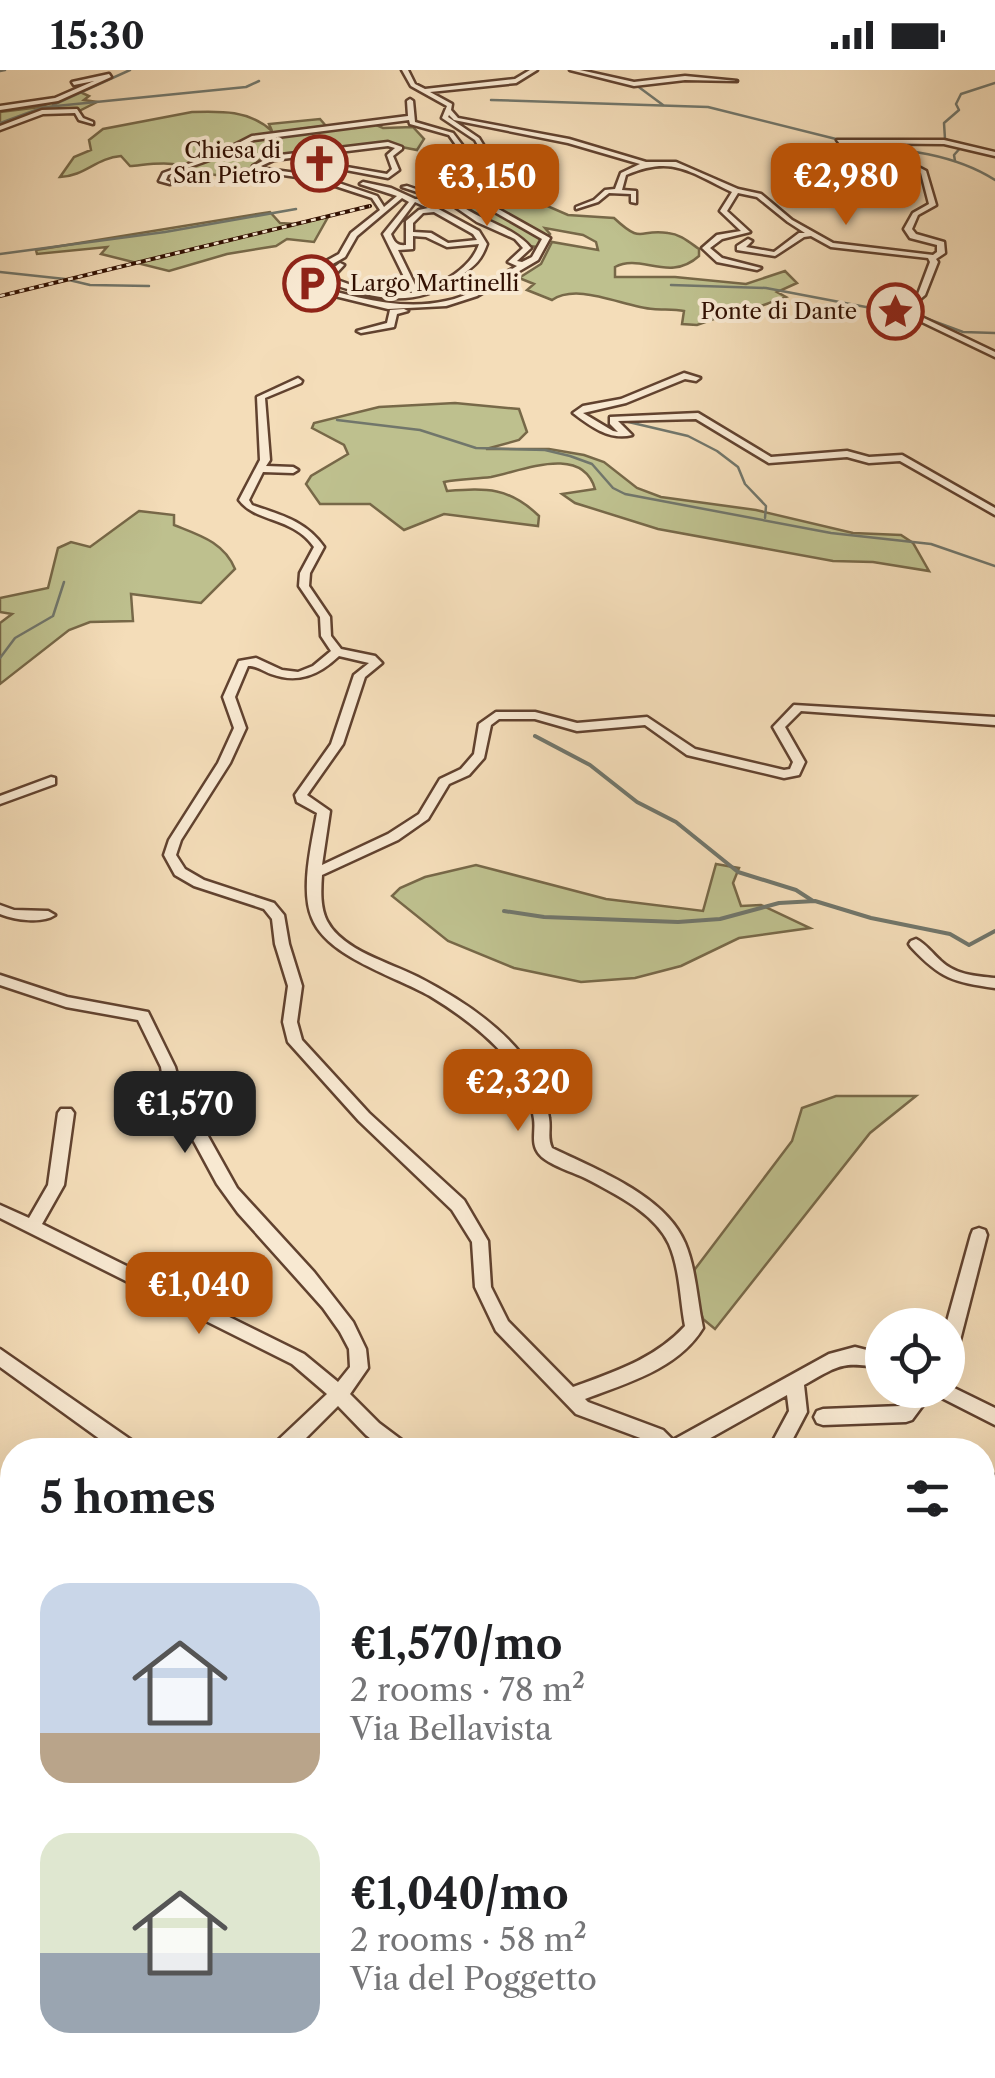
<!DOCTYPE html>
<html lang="en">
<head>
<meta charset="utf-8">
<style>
	:root { --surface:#fff; --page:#f2f2f2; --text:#202124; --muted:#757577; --accent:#b45309 }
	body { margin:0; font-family:"Libre Caslon Text",serif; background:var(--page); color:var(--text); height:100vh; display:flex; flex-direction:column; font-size:38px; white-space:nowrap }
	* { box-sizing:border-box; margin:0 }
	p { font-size:32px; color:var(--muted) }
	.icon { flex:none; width:55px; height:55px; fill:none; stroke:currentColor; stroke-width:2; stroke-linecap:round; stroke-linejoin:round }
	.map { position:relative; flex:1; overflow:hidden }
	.side { position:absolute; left:0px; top:1368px; width:995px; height:642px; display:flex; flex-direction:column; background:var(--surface); border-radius:40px 40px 0 0; box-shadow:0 10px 40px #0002 }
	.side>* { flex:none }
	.buttons { position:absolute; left:865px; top:1238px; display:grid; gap:20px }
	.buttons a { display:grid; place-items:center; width:100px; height:100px; border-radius:50%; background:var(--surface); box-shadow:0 10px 40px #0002; font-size:50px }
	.price { position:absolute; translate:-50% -85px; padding:0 22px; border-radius:20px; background:var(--accent); color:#fff; font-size:32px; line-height:65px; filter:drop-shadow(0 2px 5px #0008) }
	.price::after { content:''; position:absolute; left:50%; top:60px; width:30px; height:22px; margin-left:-15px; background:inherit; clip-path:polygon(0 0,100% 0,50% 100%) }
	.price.selected { background:#222; color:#fff }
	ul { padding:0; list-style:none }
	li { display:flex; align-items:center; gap:30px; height:250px; padding:0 40px }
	li span { display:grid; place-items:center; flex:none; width:280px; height:200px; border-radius:30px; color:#555 }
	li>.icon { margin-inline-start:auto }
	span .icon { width:120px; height:120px; fill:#fffc; stroke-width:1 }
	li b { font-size:42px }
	h2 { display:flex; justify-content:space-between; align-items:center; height:120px; padding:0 40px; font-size:42px }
	.status { display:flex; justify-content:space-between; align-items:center; height:70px; padding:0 50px; background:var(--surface); direction:ltr }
	.status svg { height:28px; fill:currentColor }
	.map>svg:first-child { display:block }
</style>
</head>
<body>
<div class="status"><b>15:30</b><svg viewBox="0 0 49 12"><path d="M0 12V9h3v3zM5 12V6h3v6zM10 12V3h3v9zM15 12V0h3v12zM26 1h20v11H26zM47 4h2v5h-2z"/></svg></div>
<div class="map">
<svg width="995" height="2008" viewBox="0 0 995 2008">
	<rect width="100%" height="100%" fill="#f4ddb9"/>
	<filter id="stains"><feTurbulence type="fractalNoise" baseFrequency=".002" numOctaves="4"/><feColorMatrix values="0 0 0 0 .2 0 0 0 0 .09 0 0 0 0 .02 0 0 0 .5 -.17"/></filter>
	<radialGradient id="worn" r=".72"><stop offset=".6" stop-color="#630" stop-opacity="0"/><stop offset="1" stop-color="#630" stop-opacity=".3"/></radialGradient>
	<!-- green -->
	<g fill="#bec08e" stroke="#776848" stroke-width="2.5">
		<polygon points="78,21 89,26 84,30 97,32 79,41 49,41 0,60 0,42 40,37"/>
		<path d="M192 42C221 41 249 40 272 61L269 54 320 49 326 56 300 59 374 54 383 58 413 57 424 69 417 80 381 73 269 88 258 90 254 98 240 99V105C214 108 199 102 179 95 165 91 144 95 130 96L121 86C96 88 85 106 60 107L74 87 91 80 89 70 103 59Z"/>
		<path d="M465 105 478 132 529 128 568 145 614 148C644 176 638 158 668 163 680 164 689 172 699 179V186C669 213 641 183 615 197V207H675L746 214 785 201 797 213 777 222 786 227 758 237 744 234 709 240 717 248 697 255 682 254 684 241C674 239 663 240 653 239 624 237 578 212 552 230L527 220 534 214 519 208 541 194 552 172 598 180 596 172 583 165 545 158 550 164 538 177 529 176C507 149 468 157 451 111Z"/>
		<polygon points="270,142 280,153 296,154 328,147 314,172 287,169 276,176 227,184 169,201 101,184 107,177 37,184 36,180"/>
		<path d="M455 333 519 339 527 362 519 370 486 379H549L584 385 604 392 637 418 661 427 756 440 853 463 901 465 913 473 929 501 873 492 833 491 658 459 575 433 562 424 595 419C582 374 522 401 491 407 476 409 460 409 444 412L447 421C487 418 509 417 539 446L538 456 444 444 404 460 370 434H320L306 414 311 406 348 384 344 375 312 358 314 353 379 337Z"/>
		<path d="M139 441 174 445V455C199 465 224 472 235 499L201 533 131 524 133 551 90 552 69 560 0 614V553L12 544 0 542V528L48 518 58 478 71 472 90 477Z"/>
		<polygon points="716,794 739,798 733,813 741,836 761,835 810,858 739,868 681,896 635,908 581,912 514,898 448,871 392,826 400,818 425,807 476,795 606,829 703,841"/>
		<polygon points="836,1026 916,1026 870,1063 715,1259 703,1249 689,1207 792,1071 802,1038"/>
	</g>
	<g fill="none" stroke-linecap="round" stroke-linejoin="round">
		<!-- stream-far1 -->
		<g stroke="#71766b" stroke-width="2.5">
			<polyline points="584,0 604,6"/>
			<polyline points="0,1 5,0"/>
			<polyline points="636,15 663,35"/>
			<polyline points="491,30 708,37 844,71"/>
			<polyline points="53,35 130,0"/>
			<polyline points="46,37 246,17 259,11"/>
			<polyline points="0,53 44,37"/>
			<path d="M856 78C902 77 956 85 995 110"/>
			<polyline points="955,91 954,85 962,76 945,69 944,53 959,40 956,34 961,24 995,13"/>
			<polyline points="0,184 165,162 296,139"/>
			<polyline points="0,202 65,209"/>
			<polyline points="69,210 90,215 149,216"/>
			<polyline points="671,215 766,218 908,245"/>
			<polyline points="917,245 963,262 995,263"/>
			<polyline points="337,350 420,360 476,378 545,380 570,386 592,394 613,418 625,424 831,463 931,474 995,496"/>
			<polyline points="620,350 688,366 717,381 738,397 745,414 766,436 765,448"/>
			<polyline points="0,588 15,568 53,546 64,512"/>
		</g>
		<!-- stream -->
		<g stroke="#71766b" stroke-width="4">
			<polyline points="535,666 590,695 637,732 676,752 738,802 796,820 813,831"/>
			<polyline points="504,841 544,847 678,852 720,849 779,833 815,831 871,848 950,864 969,875 995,861"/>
		</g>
		<defs>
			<g id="minor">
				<path d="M402 0H408L415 14 425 19 515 9 530 0H537L516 13 430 22 452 34 451 40 458 48 569 69 646 92H676L738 119 761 124 792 150 833 173 933 185 937 182V175L910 168 904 159 913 143 929 134 921 103 899 91 843 78 837 70H944L995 82V86L944 74 845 73 903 89 926 101 936 135 918 145 912 159 916 164 944 172 945 183 936 189 938 192 925 225 907 240 995 282V287L897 240 918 224 930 192 928 188 831 177 811 166 804 167 775 186 737 180V176L748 169 752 171 746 177 774 182 799 163H805L788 152 757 127 738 123 727 141 750 162 722 169 710 178 722 188 761 198 757 200 717 192 702 178 717 165 741 161 720 141 732 122C689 102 673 85 626 105L622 120 636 121V133L631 132V124L609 123 598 132 576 139V137L594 130 605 120 615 119 621 103 640 94 568 73 454 50 449 45 448 47 479 68 490 86 473 106 484 131 550 168 538 190 477 226 446 236 388 239 298 217 297 207 339 184 351 163 380 140 372 128 317 110 263 102 253 96 272 86 388 72 402 77V79L393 86 399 100 388 108 325 96 334 91 337 93 335 95 387 104 392 99 387 85 395 78 388 76 274 90 261 96 267 99 318 106 377 126 384 137 397 126 360 114 363 112 391 118 415 129H420L479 161 487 174C480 194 472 197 456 209 412 240 373 228 326 212L324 205 340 193 344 195 332 208 370 222 412 223 383 164 409 132 402 128 357 166 345 187 304 210 305 214C351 225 398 242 446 231 471 226 495 209 517 196L508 192 523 178 515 169 477 152 448 132 402 117 407 116 457 133 449 119 421 109 424 107 446 113 449 96 463 85 449 65 410 54 409 50 254 70 223 85 168 105 166 110 170 112V114L159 111 163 103 219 83 252 66 408 46 407 31 410 29 413 31 415 52 453 63 469 84 480 90 484 86 475 70 442 48 447 36 411 16ZM467 88 477 94 467 106 479 133 542 169 532 187 522 192 517 191 531 178C515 158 485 152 463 137L465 135 451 111 455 97ZM415 132 428 138 419 140 406 151V175C397 176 394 172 391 164ZM434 142 473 164 477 170 448 173 431 163 413 162V153L423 143ZM413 166 426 167 447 177 479 174C472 197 441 216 418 221L398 180 413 179Z"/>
				<polygon points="570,0 580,0 634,12 685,6 737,11 685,10 634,16"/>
				<polygon points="109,4 111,7 58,31 0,40 0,36 55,28 94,11 74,15 72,12"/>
				<polygon points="77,39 83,48 93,52 93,54 79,50 75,43 43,44 0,60 0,56 42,40"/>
				<polygon points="404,239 408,241 397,244 394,257 361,263 357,261 387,253 390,240"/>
				<path d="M684 303 700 308 696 311 685 309 626 333 583 343 613 361 618 362 610 354V347L698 343 771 387 847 381 869 387 902 385 995 438V445L900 391 869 393 847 387 769 393 696 349 618 351 632 365C610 371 590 356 573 343L583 336 621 329Z"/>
				<path d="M298 308 302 311 301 313 265 328 270 390 266 396 293 397 298 400 293 403 263 402 249 430 252 435C281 445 306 451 324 477L310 503 309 516 330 547 331 566 341 579 375 586 382 593 365 607 343 674 307 725 330 741 322 795 388 764 419 744 440 709 461 699 474 684 479 654 496 642H535L577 653 647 647 695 679 784 700 790 699 793 692 773 657 794 635 995 647V655L801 641 785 657 805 692 799 705 784 708 687 685 645 655 577 661 535 649H499L491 655 484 688 469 705 449 714 428 749 398 770 322 805C321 820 320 837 327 851 343 881 389 892 418 907 455 926 495 951 522 985 536 1003 546 1026 549 1048 551 1060 547 1067 552 1078 595 1099 665 1125 685 1173 696 1199 697 1230 703 1258 678 1299 627 1313 585 1329L588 1332 663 1360 673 1370 829 1284 855 1277 882 1284V1298C841 1291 840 1295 804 1315L807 1342 787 1380H768L789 1341 787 1325 689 1380H658L651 1372 576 1344 496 1261 475 1217 472 1172 452 1140 359 1051 288 972 283 952 288 916 275 874 272 849 264 839 194 816 175 805 164 785 169 770 218 693 234 658 223 627 239 591 256 588 282 600 298 602 313 596 331 581 321 566 320 547 299 516 300 503 314 477C292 446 256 453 239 430L260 390 257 327ZM339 586 369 593 354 605 331 674 295 725 297 732 317 743C312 772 300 820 312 848 327 887 395 906 430 926 458 943 485 963 506 987 521 1004 531 1026 534 1049 536 1062 530 1074 540 1085 547 1094 575 1103 587 1109 615 1124 655 1143 669 1174 680 1199 680 1230 685 1256 655 1289 614 1302 573 1317L508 1251 491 1217 488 1171 464 1130 369 1043 302 970 297 952 302 916 289 874 284 845 274 833 204 810 185 799 176 785 181 770 230 693 246 658 235 627 248 596C257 596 261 600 271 604 298 614 319 605 339 586Z"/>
				<polygon points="51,707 55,708 55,714 0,734 0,726"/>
				<path d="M0 835 14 840 48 841 55 845C42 854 15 850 0 844Z"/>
				<path d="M916 869C926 874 932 883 941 891 956 905 975 906 995 908V918C953 912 941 909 911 877L909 874 911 871Z"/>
				<polygon points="0,905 67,927 148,942 175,997 180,1016 237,1118 314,1202 353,1252 366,1279 368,1298 350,1324 379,1353 407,1374 409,1380 385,1380 366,1365 338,1336 294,1380 272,1380 274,1374 327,1324 292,1294 0,1148 0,1135 29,1148 48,1115 58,1043 61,1039 71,1039 74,1043 64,1115 42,1154 304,1284 338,1312 350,1297 349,1279 340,1262 323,1238 238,1143 217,1114 164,1016 161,997 138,950 66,937 0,915"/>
				<polygon points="979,1158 985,1160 987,1165 957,1282 954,1287 948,1290 946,1255 971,1165 973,1160"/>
				<polygon points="0,1279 137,1374 139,1380 115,1380 0,1297"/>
				<polygon points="948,1315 995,1338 995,1355 932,1323 912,1350 906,1352 823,1355 817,1353 814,1347 817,1341 823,1339 901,1336 913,1320 948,1320"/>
				<polygon points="995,1405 995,1423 982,1427 982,1409"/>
				<polygon points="982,1460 989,1463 995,1476 995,1507 988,1505 982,1492"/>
				<polygon points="995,1540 995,1560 982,1564 982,1544"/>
			</g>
			<g id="major">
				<polygon points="0,1771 12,1773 12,1803 0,1801"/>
				<polygon points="995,1784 995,1817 982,1823 982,1790"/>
				<polygon points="995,1916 995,1948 982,1950 982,1918"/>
				<polygon points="0,1935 12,1936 12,1968 0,1967"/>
				<polygon points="0,1968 12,1970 12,1998 23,1998 12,2002 0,2000"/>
				<polygon points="70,1998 120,1998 124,2008 74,2008"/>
				<polygon points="151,1998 396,1998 400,2008 155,2008"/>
				<polygon points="435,1998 510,1998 506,2008 431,2008"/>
			</g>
		</defs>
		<!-- minor casing -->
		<use href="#minor" stroke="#61422f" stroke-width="5"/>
		<!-- major casing -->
		<use href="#major" stroke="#300f01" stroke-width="5"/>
		<!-- minor -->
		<use href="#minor" fill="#f8e9d2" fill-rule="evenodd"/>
		<!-- major -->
		<use href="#major" fill="#f4ddb9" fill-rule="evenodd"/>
		<defs>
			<polyline id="rail-far1" points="0,226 370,136"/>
			<g id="rail">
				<polyline points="982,1872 995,1869"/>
				<polyline points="0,1890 12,1891"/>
			</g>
		</defs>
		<!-- rail-far1 casing -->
		<use href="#rail-far1" stroke="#300f01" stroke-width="4"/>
		<!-- rail casing -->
		<use href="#rail" stroke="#300f01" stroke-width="9"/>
		<!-- rail-far1 -->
		<use href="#rail-far1" stroke="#f8e9d2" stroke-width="2.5" stroke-dasharray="5" stroke-linecap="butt"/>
		<!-- rail -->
		<use href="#rail" stroke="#f8e9d2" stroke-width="5" stroke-dasharray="16" stroke-linecap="butt"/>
	</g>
	<!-- icons -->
	<defs>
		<symbol id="church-ring" viewBox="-11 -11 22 22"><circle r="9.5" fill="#f8e9d2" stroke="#8f2418" stroke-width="1.5"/><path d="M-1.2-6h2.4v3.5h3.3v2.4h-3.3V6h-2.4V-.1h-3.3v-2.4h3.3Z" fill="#8f2418"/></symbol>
		<symbol id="parking-ring" viewBox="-11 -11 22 22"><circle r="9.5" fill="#f8e9d2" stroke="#8f2418" stroke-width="1.5"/><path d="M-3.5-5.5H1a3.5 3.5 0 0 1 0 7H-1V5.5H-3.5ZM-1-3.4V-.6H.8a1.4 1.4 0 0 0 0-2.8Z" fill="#8f2418"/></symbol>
		<symbol id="sight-ring" viewBox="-11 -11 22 22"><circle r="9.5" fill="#f8e9d2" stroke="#8f2418" stroke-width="1.5"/><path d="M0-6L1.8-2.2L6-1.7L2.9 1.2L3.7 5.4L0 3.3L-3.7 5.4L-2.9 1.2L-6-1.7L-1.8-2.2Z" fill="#8f2418"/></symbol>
	</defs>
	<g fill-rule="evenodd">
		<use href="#church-ring" x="288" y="62" width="63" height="63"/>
		<use href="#parking-ring" x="280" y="182" width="63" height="63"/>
		<use href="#sight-ring" x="864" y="210" width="63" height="63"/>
	</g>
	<g text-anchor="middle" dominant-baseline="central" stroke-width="8" stroke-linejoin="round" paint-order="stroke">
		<!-- far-poi labels -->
		<g font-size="22" fill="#300f01" stroke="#f8e9d2" text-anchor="end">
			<text x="281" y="80">Chiesa di<tspan x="281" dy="25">San Pietro</tspan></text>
			<text x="350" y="213" text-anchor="start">Largo Martinelli</text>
			<text x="857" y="241">Ponte di Dante</text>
		</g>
	</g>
	<rect width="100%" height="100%" filter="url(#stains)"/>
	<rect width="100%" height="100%" fill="url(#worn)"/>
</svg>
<div class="buttons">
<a><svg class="icon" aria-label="locate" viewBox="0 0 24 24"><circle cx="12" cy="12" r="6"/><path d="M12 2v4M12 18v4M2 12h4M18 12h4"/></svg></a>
</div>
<b class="price" style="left:846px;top:158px">€2,980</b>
<b class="price" style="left:487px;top:159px">€3,150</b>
<b class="price" style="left:518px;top:1064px">€2,320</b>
<b class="price selected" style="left:185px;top:1086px">€1,570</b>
<b class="price" style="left:199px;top:1267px">€1,040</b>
<section class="side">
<h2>5 homes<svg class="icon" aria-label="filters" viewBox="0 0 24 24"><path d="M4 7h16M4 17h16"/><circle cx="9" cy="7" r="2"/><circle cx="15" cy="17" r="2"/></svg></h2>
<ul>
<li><span style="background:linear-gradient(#c9d6e8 75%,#b9a48a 0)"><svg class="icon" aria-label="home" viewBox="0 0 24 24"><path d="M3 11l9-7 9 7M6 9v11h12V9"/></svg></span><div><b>€1,570/mo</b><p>2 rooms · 78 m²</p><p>Via Bellavista</p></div></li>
<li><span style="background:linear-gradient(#dfe7d0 60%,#9aa5b1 0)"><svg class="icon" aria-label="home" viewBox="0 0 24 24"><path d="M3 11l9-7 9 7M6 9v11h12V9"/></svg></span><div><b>€1,040/mo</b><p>2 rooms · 58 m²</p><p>Via del Poggetto</p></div></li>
</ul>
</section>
</div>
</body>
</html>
